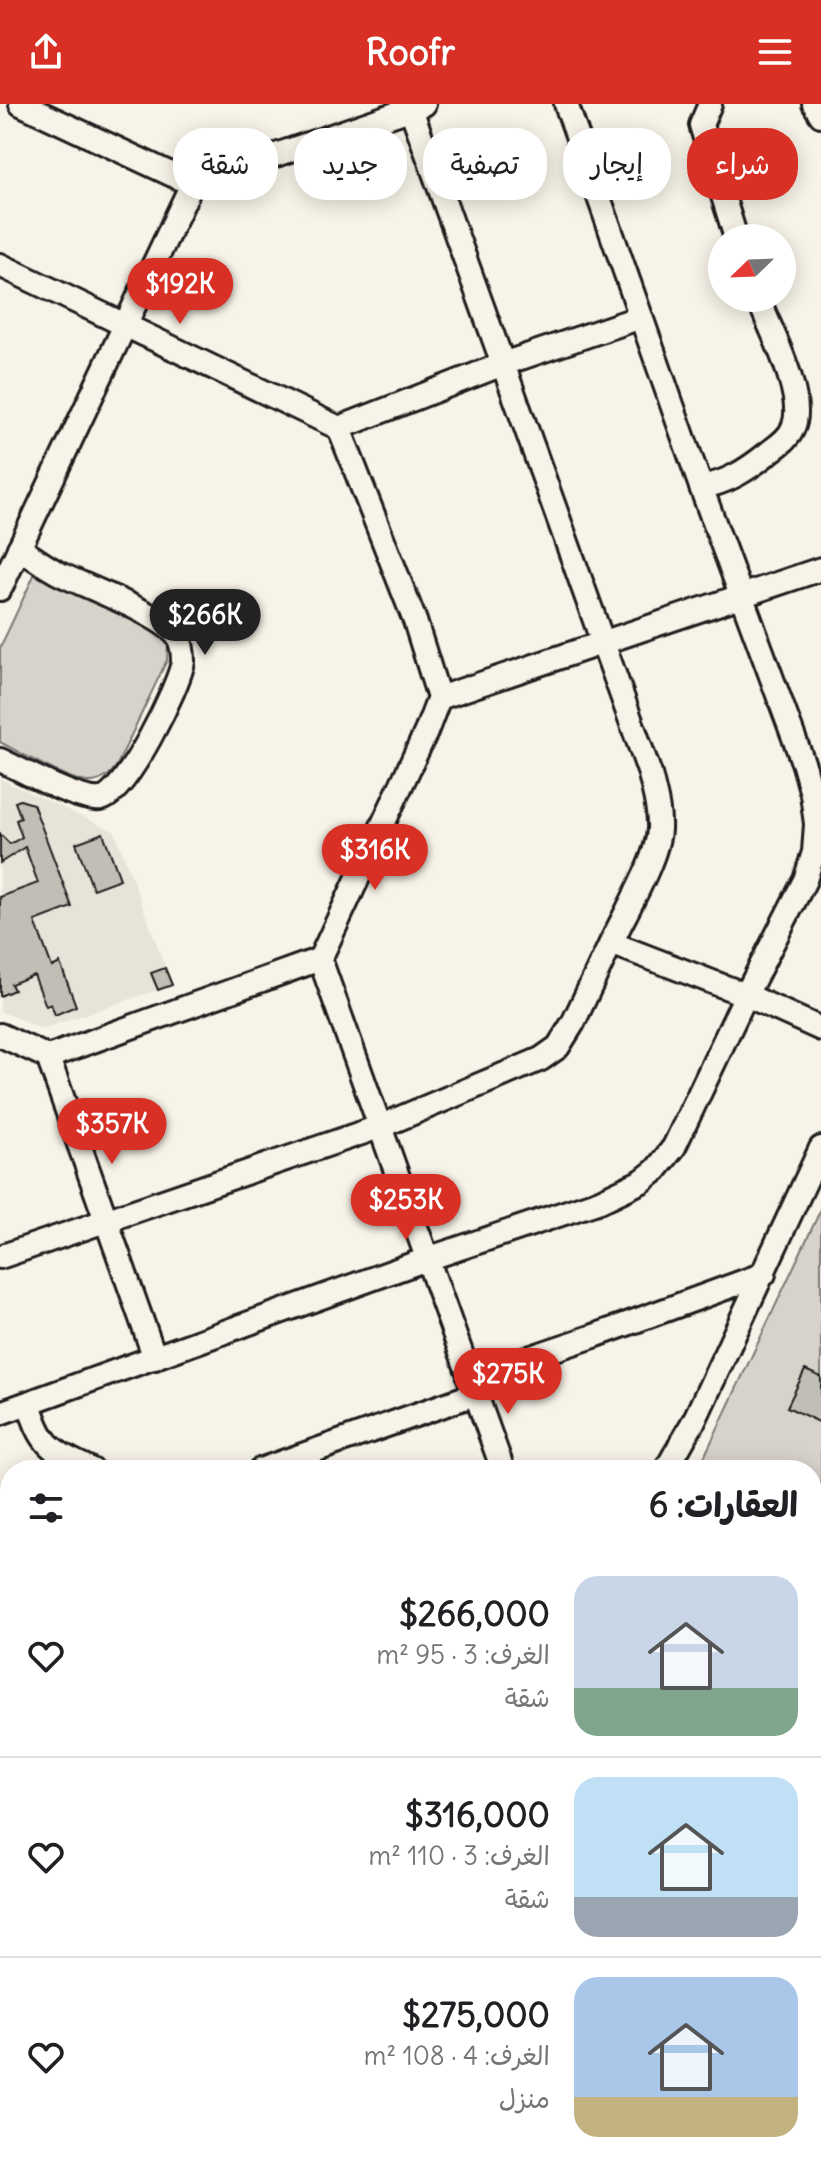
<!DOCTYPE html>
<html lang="ar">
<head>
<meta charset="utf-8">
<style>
	:root { --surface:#fff; --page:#f2f2f2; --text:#202124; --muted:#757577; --line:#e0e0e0; --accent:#d93025 }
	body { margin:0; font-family:Delius,"Playpen Sans Arabic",sans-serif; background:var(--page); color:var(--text); direction:rtl; height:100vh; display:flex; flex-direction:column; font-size:30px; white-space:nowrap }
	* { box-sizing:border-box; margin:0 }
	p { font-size:26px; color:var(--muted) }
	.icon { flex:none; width:44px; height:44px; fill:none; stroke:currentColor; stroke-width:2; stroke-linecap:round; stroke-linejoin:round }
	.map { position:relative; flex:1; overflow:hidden; direction:ltr }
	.panel { position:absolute; left:0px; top:1356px; width:822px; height:712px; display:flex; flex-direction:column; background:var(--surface); border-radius:32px 32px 0 0; box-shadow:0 4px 20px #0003; direction:rtl }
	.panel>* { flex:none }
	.banner { position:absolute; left:24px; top:24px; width:774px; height:72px; direction:rtl; display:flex; gap:16px }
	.needle { width:52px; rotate:247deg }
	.buttons { position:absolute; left:708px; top:120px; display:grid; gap:16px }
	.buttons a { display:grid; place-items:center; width:88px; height:88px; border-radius:50%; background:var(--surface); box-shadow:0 4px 20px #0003; font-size:40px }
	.price { position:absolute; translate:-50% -68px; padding:0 18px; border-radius:28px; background:var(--accent); color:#fff; font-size:26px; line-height:52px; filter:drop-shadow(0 2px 4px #0008) }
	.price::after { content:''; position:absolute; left:50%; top:48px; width:24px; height:18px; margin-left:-12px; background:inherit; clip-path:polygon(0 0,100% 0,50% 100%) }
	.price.active { background:#222; color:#fff }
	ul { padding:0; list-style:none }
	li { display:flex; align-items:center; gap:24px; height:200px; padding:0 24px }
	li+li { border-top:2px solid var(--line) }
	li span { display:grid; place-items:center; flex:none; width:224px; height:160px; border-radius:24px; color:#555 }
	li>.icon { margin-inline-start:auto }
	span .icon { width:96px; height:96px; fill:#fffc; stroke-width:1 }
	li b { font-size:34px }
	h2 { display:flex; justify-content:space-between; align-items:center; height:96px; padding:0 24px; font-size:34px }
	.tag { padding:0 28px; border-radius:32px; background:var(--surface); box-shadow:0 4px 20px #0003; font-size:28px; line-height:72px }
	.tag.active { background:var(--accent); color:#fff }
	header { display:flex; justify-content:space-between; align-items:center; height:104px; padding:0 24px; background:var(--accent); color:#fff; font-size:36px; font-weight:700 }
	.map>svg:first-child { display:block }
</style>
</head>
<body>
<header><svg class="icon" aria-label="menu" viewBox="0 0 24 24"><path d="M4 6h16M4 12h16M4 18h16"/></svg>Roofr<svg class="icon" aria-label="share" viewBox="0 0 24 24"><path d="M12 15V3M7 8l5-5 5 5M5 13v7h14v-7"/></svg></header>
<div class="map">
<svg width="821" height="2068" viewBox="0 0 821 2068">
	<rect width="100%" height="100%" fill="#f7f3e8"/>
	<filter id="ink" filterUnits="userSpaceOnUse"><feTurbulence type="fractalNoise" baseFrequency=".0125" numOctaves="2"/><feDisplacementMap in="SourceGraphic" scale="16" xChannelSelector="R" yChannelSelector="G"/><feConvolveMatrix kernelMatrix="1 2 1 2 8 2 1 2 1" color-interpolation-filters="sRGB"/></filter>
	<g filter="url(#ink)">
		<!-- built -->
		<polygon fill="#e6e3d9" points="0,675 115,728 172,881 42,925 0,907"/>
		<!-- green -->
		<g fill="#d7d3cb" stroke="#7a7874" stroke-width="2">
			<path d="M36 467 158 526 168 539 167 556 117 661C111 670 103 677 92 678 74 680 19 648 0 638V544Z"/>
			<polygon points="821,1105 821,1736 812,1747 812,1366 698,1366"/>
		</g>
		<!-- building -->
		<g fill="#c0beb5" stroke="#1c1c1c" stroke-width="2">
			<polygon points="20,696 33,700 72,803 35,817 52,863 60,859 76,902 55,911 51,900 46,902 34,871 11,880 14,886 0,892 0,793 38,779 25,743 0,759 0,730 10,740 22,733 16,716 21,714 15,698"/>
			<polygon points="103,729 120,775 93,785 76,739"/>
			<polygon points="165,864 172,881 158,886 151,869"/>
			<polygon points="805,1266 821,1273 821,1319 787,1303"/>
		</g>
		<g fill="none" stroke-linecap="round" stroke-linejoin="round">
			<defs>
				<g id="minor">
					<polyline points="21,0 192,80"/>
					<polyline points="710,0 701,21 736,134"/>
					<polyline points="814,0 821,11"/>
					<polyline points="411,5 503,260 641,213"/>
					<polyline points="0,161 339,324 415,517 439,594 426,628 320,855 503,1366"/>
					<path d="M339 324 503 260 650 670C654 688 660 706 659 725 658 754 624 811 611 839L746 891 821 925"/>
					<path d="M701 383C727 379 747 366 767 350 777 342 788 336 793 324 807 294 770 225 758 194"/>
					<polyline points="0,485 192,80 424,0"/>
					<polyline points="439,594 821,465"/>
					<path d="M0 656C22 666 79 698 101 695 125 692 180 581 183 557 183 549 182 540 178 533 163 511 87 483 60 470 46 463 33 453 19 444"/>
					<polyline points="0,931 48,953 155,1254"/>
					<polyline points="48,953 320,855"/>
					<polyline points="0,1153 379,1023 541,955 558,943 573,919 611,839"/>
					<polyline points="469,1274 594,1232 764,1170"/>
					<path d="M29 1299C42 1344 51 1346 92 1366"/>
					<polyline points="0,1309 427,1155 600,1097 642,1077 656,1066 674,1043 746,891 805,776 814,748 816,720 812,690 804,661 701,383 566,0"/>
					<polyline points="260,1366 475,1290"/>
					<polyline points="666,1366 695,1315 821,1044"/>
					<polyline points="0,1486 10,1491"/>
					<polyline points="0,1653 10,1637"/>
					<polyline points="0,1712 10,1725"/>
					<polyline points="0,1962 10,1973"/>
					<polyline points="85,2058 94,2068"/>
					<polyline points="290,2058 304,2068"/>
					<polyline points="523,2058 532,2068"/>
					<polyline points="640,2058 649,2068"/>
					<polyline points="19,2068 30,2058"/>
					<polyline points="223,2068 231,2058"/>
				</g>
			</defs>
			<!-- minor casing -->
			<use href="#minor" stroke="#1c1c1c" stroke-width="28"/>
			<!-- path -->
			<g stroke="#1c1c1c" stroke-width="3" stroke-dasharray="2 6" stroke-linecap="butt">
				<polyline points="812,1384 821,1381"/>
				<polyline points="812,1543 821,1585"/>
				<polyline points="812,1588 821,1588"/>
				<polyline points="812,1635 821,1591"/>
			</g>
			<!-- minor -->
			<use href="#minor" stroke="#f7f3e8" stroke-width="22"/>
		</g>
	</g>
</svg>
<div class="buttons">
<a><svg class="needle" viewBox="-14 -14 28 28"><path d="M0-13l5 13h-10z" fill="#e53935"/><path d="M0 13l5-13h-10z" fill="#757577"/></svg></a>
</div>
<b class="price" style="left:180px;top:222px">$192K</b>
<b class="price active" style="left:205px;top:553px">$266K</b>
<b class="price" style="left:375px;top:788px">$316K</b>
<b class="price" style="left:112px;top:1062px">$357K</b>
<b class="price" style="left:406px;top:1138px">$253K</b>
<b class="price" style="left:508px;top:1312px">$275K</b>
<div class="banner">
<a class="tag active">شراء</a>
<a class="tag">إيجار</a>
<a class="tag">تصفية</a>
<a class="tag">جديد</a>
<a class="tag">شقة</a>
</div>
<section class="panel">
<h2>العقارات: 6<svg class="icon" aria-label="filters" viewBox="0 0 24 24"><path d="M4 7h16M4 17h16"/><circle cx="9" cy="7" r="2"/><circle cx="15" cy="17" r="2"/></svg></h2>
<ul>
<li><span style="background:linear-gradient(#c9d6e8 70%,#7fa58c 0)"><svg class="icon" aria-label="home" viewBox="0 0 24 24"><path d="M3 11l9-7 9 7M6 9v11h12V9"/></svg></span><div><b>$266,000</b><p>الغرف: 3 · 95 m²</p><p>شقة</p></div><svg class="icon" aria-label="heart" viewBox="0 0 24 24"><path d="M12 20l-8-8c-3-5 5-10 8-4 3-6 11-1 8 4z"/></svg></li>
<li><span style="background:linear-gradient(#bfe0f5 75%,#9aa5b1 0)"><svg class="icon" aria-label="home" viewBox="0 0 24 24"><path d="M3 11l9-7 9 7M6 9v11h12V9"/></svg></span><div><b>$316,000</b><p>الغرف: 3 · 110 m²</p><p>شقة</p></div><svg class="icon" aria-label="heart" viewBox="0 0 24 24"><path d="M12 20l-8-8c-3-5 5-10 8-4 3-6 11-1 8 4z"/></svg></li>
<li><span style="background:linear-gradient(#a9c7e8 75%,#c2b280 0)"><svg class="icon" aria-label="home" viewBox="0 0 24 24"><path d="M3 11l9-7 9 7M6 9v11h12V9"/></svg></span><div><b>$275,000</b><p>الغرف: 4 · 108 m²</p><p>منزل</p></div><svg class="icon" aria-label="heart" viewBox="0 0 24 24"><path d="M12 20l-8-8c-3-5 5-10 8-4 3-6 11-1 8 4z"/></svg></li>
</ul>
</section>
</div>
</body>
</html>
